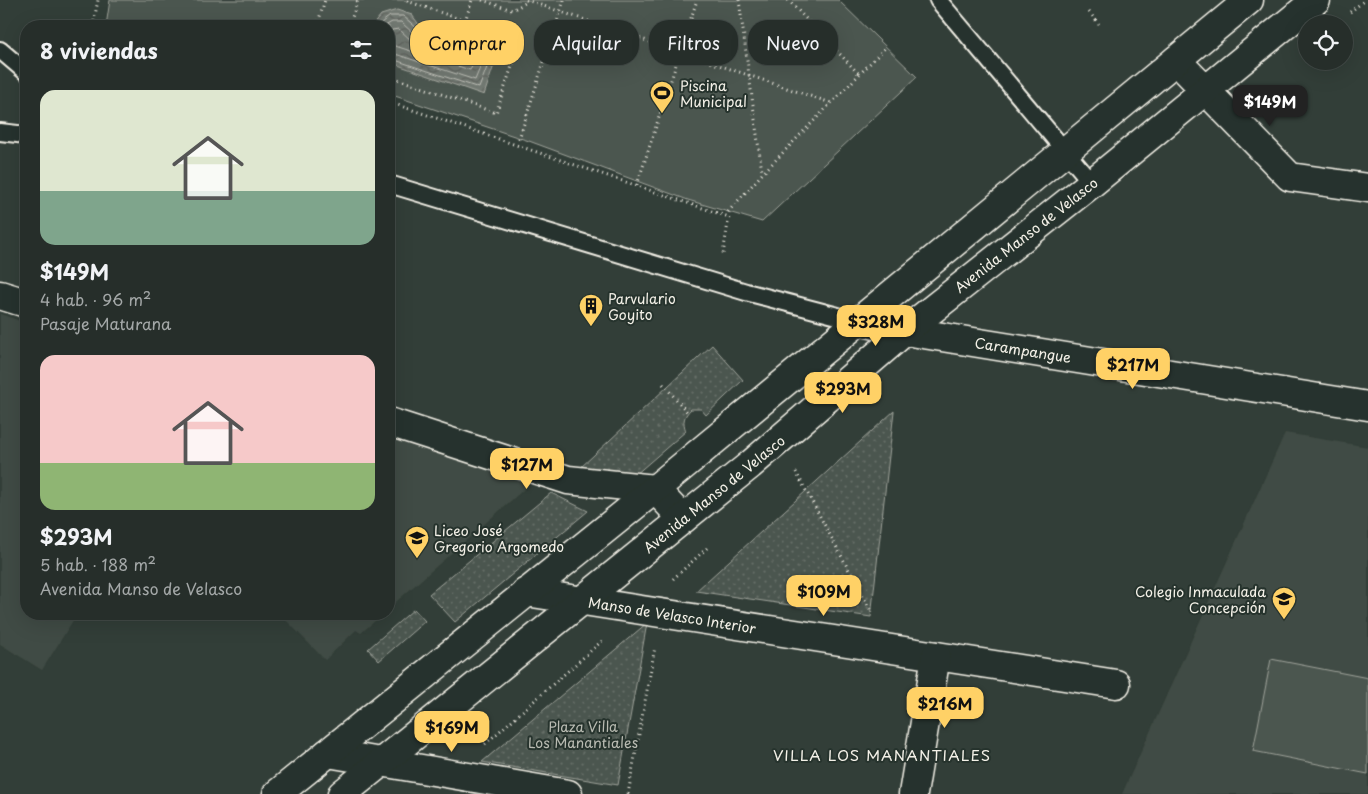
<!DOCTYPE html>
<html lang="es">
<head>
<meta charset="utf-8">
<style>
	:root { --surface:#262e2a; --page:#323a36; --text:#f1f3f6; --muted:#a4a8a8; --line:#424a47; --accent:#ffd166 }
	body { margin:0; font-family:"Playpen Sans",sans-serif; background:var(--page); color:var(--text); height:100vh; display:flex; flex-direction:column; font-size:19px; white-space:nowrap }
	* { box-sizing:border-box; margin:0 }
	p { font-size:16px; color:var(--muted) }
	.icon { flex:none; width:28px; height:28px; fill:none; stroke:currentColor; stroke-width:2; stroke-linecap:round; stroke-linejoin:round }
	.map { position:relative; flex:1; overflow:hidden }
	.drawer { position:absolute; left:20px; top:20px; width:375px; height:600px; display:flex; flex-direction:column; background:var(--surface); border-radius:20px; box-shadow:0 5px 20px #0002,0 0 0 1px var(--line) }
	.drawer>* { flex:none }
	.guide { position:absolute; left:410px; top:20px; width:475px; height:45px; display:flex; gap:10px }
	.tools { position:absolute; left:1298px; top:15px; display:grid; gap:10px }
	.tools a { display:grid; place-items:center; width:55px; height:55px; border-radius:50%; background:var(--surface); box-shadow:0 5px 20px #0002,0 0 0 1px var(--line); font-size:25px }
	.price { position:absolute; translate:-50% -42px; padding:0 11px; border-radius:10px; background:var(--accent); color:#111; font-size:16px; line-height:32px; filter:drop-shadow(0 1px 2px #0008) }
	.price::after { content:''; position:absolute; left:50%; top:30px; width:15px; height:11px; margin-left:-8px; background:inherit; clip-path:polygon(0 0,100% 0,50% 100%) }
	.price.on { background:#222; color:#fff }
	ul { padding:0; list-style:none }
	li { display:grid; align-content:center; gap:10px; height:265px; padding:0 20px }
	li span { display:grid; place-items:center; height:155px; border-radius:15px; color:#555 }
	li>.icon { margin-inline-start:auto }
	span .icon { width:90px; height:90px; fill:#fffc; stroke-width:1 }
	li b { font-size:21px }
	h2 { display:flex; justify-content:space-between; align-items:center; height:60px; padding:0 20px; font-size:21px }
	.pill { padding:0 18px; border-radius:20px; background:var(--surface); box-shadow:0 5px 20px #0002,0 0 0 1px var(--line); font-size:18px; line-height:45px }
	.pill.on { background:var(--accent); color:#111 }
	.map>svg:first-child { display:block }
</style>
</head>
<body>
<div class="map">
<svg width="1368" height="794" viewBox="0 0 1368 794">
	<defs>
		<pattern id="grass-dots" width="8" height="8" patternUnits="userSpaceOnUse" patternTransform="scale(1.25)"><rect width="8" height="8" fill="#4c564f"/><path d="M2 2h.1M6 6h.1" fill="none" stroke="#666f68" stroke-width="1.8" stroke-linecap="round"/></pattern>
		<pattern id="water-waves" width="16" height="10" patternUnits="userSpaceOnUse" patternTransform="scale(1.25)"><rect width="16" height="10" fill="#727972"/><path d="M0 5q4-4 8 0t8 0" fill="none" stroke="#60635e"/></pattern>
	</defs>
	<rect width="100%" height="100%" fill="#323e38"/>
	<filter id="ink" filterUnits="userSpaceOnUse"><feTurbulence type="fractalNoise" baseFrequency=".02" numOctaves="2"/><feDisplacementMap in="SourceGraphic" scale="10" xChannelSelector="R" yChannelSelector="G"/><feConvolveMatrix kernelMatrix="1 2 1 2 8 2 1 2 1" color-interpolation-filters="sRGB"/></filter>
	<g filter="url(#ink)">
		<!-- built -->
		<g fill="#404b44">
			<polygon points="0,314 26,323 26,614 77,614 42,670 0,644"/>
			<polygon points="1285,433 1368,447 1368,794 1122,794"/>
			<polygon points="389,438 531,483 389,608"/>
			<polygon points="277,614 383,614 361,633 356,630 325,660 288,622"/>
		</g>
		<!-- grass -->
		<g fill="url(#grass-dots)" stroke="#a0a49c">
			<path d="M712 345 743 380 706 415 701 409H691C684 416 682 421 686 431L635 475 580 468Z"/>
			<polygon points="894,411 871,617 696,591"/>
			<polygon points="551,493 588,511 455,622 429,594"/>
			<polygon points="414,609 425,621 379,661 368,649"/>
			<polygon points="647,623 618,785 482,762"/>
		</g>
		<!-- pitch -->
		<g fill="#4c564f" stroke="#a0a49c">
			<polygon points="110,0 838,0 917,77 762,222 688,200 529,141 389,94 389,26 106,26"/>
			<polygon points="1271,659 1368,678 1368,774 1253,751"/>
		</g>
		<!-- water -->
		<polygon fill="url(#water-waves)" stroke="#a6a9a1" points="397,10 412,15 420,26 435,22 501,44 484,95 389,62 389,26 372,26 381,15"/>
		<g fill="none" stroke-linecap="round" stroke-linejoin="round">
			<!-- shore -->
			<g stroke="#c0c1b9" stroke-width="1">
				<polyline points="377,26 390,16 403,16 419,30 435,27 494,49 479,88 389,58"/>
				<polyline points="385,26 392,22 401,22 416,36 435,34 486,53 475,80 389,52"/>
				<polyline points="389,34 392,30 399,29 414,43 421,44 435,41 475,55 477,58 470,70 389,44"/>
			</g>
			<defs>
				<g id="service">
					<polyline points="938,0 1092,183"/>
					<polyline points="0,50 26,72"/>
					<polyline points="0,132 26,135"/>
					<polyline points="389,184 746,292 857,321"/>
				</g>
				<g id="minor">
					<polyline points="1176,60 1290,177 1368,188"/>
					<polyline points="0,295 26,303"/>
					<polyline points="389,422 568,480 655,489 683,519"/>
					<polyline points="526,592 1116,684"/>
					<polyline points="328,753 568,794"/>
					<polyline points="913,794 936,656"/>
				</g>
				<polyline id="tertiary" points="857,321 905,331 1368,406"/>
				<g id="secondary">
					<polyline points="277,794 655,489 1249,0"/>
					<polyline points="342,794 750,465 905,331 1092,183 1316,0"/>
				</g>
			</defs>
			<!-- service casing -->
			<use href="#service" stroke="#f4f1e8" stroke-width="20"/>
			<!-- minor casing -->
			<use href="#minor" stroke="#f4f1e8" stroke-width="31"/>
			<!-- tertiary casing -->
			<use href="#tertiary" stroke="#f4f1e8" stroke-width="31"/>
			<!-- secondary casing -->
			<use href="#secondary" stroke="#f4f1e8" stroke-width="31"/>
			<!-- path -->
			<g stroke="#f4f1e8" stroke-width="3" stroke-dasharray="1 4" stroke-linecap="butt">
				<polyline points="482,0 512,10 527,2"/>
				<polyline points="526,0 831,103"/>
				<polyline points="739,0 762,172"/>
				<polyline points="788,0 859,74"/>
				<polyline points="1089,12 1099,24"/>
				<polyline points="1350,12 1365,0"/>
				<polyline points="465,21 472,0"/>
				<polyline points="93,26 98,0"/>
				<polyline points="317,26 325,0"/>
				<polyline points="349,26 358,0"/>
				<polyline points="389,76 496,113 521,40 404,0"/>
				<polyline points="389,102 729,217 723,254"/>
				<polyline points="519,139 564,0"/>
				<polyline points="637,185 697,0"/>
				<polyline points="728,212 763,173 886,47"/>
				<polyline points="663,384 689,414"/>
				<polyline points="796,472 870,609"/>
				<polyline points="673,579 707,548"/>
				<polyline points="485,744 602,641"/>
				<polyline points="628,794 655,647"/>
			</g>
			<!-- service -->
			<use href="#service" stroke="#26332d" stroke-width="16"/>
			<!-- minor -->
			<use href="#minor" stroke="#26332d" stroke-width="28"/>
			<!-- tertiary -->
			<use href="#tertiary" stroke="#26332d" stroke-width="28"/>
			<!-- secondary -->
			<use href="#secondary" stroke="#26332d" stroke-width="28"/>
		</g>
	</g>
	<!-- icons -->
	<defs>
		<symbol id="stadium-pin" viewBox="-11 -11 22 30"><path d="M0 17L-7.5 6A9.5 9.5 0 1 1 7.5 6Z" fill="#ffd166" stroke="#26332d"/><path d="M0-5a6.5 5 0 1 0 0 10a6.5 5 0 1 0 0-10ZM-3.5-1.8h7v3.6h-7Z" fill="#111"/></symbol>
		<symbol id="building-pin" viewBox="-11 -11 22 30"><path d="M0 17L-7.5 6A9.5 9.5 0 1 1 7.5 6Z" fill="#ffd166" stroke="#26332d"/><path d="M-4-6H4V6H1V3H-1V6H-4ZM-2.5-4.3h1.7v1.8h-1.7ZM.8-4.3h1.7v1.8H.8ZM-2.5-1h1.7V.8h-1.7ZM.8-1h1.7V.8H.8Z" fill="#111"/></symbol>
		<symbol id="school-pin" viewBox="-11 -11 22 30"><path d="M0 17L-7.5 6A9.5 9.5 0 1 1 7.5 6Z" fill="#ffd166" stroke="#26332d"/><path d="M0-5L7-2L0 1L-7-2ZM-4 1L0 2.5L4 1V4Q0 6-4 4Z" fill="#111"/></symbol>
	</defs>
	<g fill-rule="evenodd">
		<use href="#stadium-pin" x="648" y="79" width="28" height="38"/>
		<use href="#building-pin" x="577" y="292" width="28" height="38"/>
		<use href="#school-pin" x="403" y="524" width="28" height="38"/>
		<use href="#school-pin" x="1270" y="585" width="28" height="38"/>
	</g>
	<g text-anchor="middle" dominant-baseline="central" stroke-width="4" stroke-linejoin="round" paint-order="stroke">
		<!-- poi labels -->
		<g font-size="14" fill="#f4f1e8" stroke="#26332d" text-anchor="start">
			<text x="680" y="85">Piscina<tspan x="680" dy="16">Municipal</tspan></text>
			<text x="608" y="298">Parvulario<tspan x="608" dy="16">Goyito</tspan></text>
			<text x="434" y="530">Liceo José<tspan x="434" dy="16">Gregorio Argomedo</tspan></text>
			<text x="1266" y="591" text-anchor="end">Colegio Inmaculada<tspan x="1266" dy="16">Concepción</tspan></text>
		</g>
		<!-- street labels -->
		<g font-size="14" fill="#f4f1e8" stroke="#26332d">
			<text transform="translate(1026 235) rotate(-38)">Avenida Manso de Velasco</text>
			<text transform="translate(1023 350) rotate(9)">Carampangue</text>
			<text transform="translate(714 494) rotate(-39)">Avenida Manso de Velasco</text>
			<text transform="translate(672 615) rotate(9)">Manso de Velasco Interior</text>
		</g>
		<!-- park labels -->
		<g font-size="14" fill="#b9bbb2" stroke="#26332d">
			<text x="583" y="726">Plaza Villa<tspan x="583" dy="16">Los Manantiales</tspan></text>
		</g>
		<!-- neighbourhood labels -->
		<g font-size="15" letter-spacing="1" fill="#f4f1e8" stroke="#26332d">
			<text x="882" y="754">VILLA LOS MANANTIALES</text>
		</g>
	</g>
</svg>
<div class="tools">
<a><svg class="icon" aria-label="locate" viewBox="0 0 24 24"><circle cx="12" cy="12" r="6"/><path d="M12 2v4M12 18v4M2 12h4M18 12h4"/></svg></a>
</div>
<b class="price on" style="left:1270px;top:127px">$149M</b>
<b class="price" style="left:876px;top:347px">$328M</b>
<b class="price" style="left:1133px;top:390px">$217M</b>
<b class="price" style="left:843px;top:414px">$293M</b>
<b class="price" style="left:527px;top:490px">$127M</b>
<b class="price" style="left:824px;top:617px">$109M</b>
<b class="price" style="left:945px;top:729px">$216M</b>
<b class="price" style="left:452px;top:753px">$169M</b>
<div class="guide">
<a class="pill on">Comprar</a>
<a class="pill">Alquilar</a>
<a class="pill">Filtros</a>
<a class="pill">Nuevo</a>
</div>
<section class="drawer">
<h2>8 viviendas<svg class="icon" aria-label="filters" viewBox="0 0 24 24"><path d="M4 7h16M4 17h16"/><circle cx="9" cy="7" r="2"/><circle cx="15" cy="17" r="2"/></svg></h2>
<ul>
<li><span style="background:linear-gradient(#dfe7d0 65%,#7fa58c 0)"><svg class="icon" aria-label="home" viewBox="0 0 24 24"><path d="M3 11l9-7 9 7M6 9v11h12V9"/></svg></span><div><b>$149M</b><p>4 hab. · 96 m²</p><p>Pasaje Maturana</p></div></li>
<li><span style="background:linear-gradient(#f6c9c9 70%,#8fb573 0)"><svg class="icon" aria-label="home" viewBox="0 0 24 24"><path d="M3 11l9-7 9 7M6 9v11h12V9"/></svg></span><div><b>$293M</b><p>5 hab. · 188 m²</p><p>Avenida Manso de Velasco</p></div></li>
</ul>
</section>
</div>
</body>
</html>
